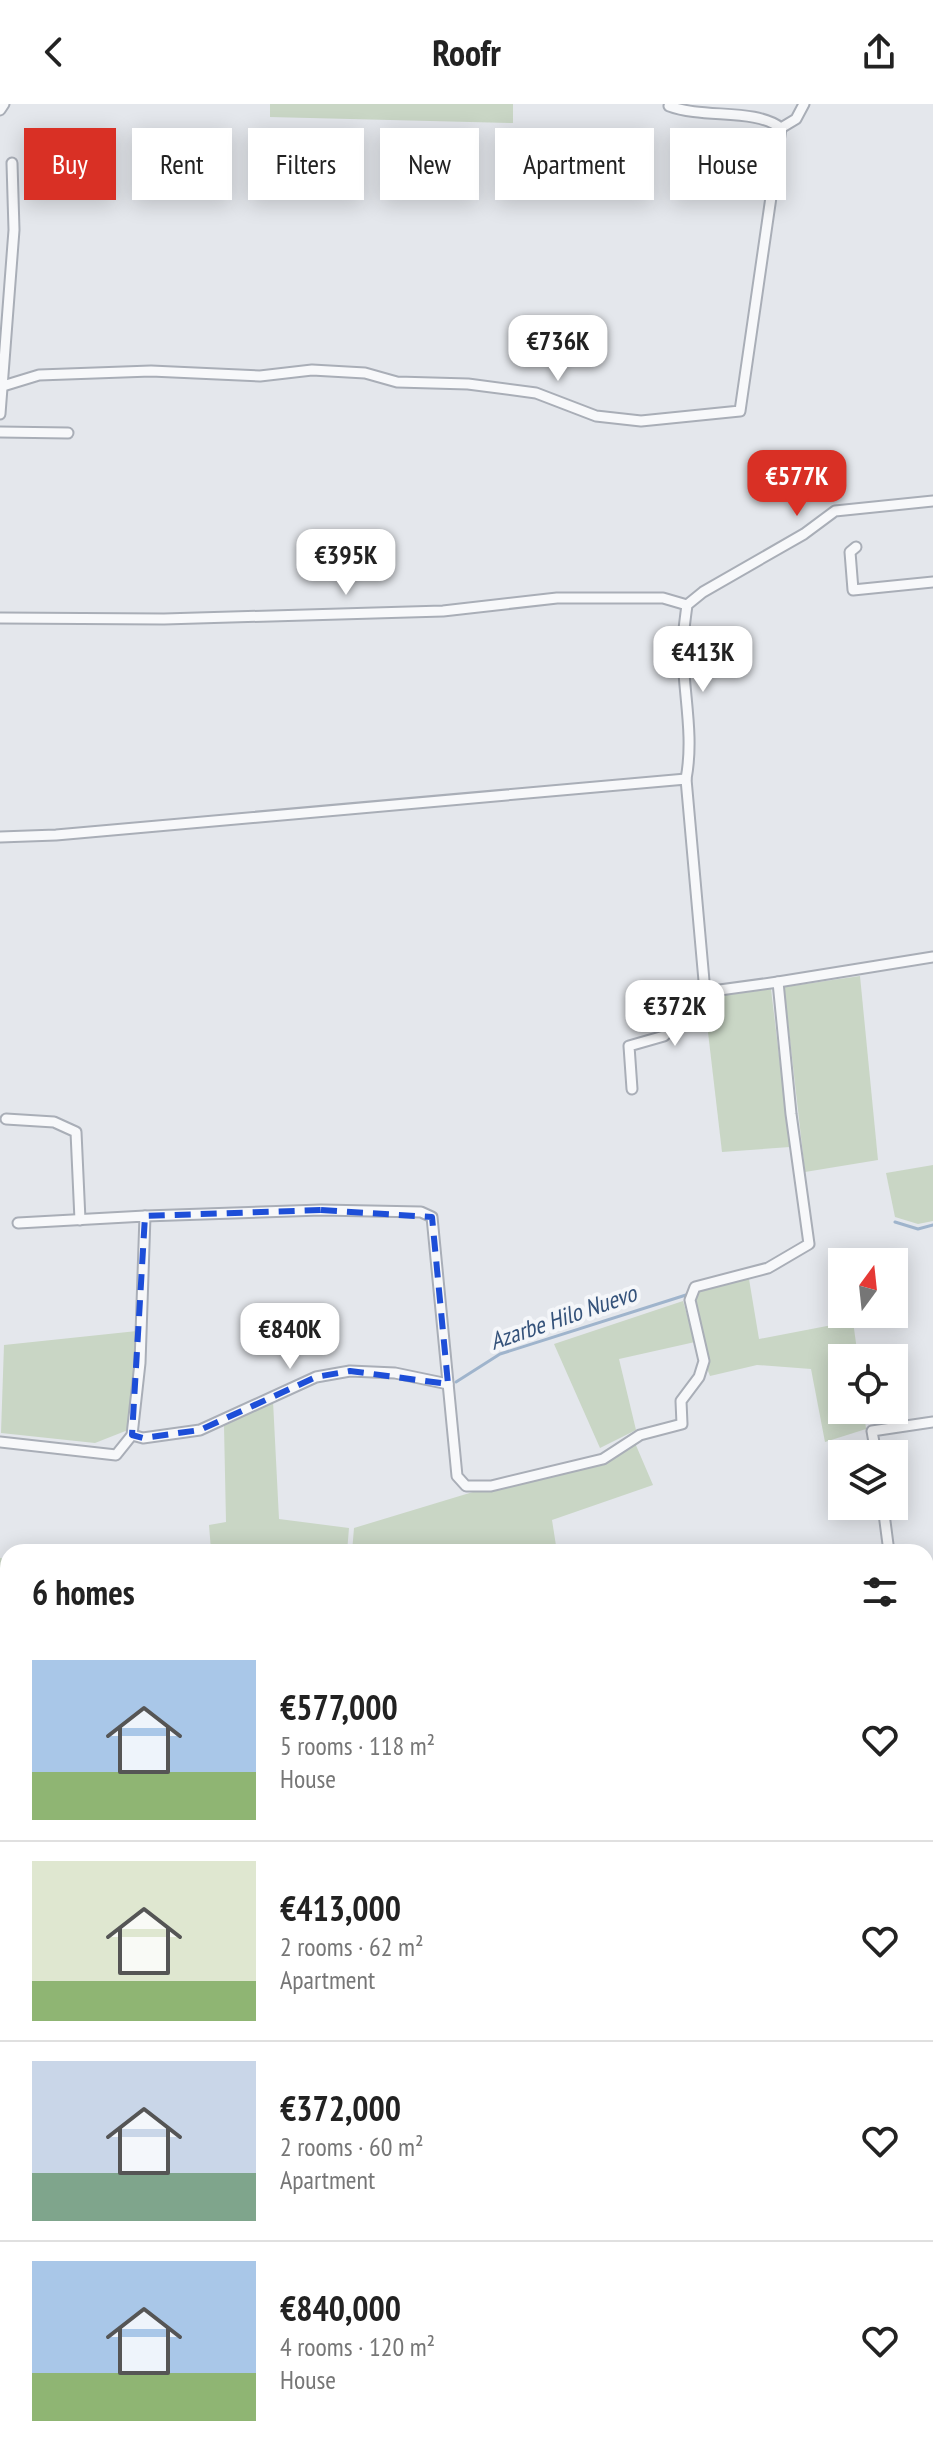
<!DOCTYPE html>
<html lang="en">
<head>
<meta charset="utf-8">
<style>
	:root { --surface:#fff; --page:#f2f2f2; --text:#222; --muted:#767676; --line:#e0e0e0; --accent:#d93025 }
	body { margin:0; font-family:"PT Sans Narrow",sans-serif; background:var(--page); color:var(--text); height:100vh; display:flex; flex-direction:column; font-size:30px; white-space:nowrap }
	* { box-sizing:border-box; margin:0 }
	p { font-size:26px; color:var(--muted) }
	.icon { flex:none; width:44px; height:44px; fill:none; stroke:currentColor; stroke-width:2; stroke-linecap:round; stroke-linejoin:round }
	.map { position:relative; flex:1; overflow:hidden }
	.details { position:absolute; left:0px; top:1440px; width:934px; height:912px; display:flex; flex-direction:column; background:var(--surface); border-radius:24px 24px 0 0; box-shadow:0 4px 20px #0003 }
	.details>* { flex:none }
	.top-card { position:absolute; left:24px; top:24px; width:886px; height:72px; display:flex; gap:16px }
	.needle { width:52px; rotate:15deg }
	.buttons { position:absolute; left:828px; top:1144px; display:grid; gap:16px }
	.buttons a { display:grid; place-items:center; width:80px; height:80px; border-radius:0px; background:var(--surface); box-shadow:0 4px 20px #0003; font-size:40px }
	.price { position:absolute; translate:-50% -68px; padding:0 18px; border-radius:16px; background:#fff; color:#222; font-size:26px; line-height:52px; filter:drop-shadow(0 2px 4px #0008) }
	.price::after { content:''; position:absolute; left:50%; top:48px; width:24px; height:18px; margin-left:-12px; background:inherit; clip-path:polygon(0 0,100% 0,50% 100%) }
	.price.current { background:var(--accent); color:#fff }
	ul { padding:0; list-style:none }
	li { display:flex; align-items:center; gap:24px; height:200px; padding:0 32px }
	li+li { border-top:2px solid var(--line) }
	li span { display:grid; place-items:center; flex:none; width:224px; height:160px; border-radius:0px; color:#555 }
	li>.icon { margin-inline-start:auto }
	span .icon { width:96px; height:96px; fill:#fffc; stroke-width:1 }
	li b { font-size:34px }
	h2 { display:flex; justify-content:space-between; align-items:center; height:96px; padding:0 32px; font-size:34px }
	.chip { padding:0 28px; border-radius:0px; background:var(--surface); box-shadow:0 4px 20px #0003; font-size:28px; line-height:72px }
	.chip.current { background:var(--accent); color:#fff }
	header { display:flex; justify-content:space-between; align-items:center; height:104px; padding:0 32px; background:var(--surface); font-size:36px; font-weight:800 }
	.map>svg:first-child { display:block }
</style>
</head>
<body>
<header><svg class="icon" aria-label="back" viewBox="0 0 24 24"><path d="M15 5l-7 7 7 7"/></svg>Roofr<svg class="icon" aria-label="share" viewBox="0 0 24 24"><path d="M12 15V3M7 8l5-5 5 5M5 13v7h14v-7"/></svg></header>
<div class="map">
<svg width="933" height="2352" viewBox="0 0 933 2352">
	<rect width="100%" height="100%" fill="#e4e7ec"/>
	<!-- green -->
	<g fill="#c9d6c5">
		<polygon points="270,0 513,0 513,19 270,13"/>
		<polygon points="860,872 878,1056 805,1068 784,883"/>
		<polygon points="771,885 790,1043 722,1048 704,894"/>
		<polygon points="933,1061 933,1117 918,1120 895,1113 886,1069"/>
		<polygon points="748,1169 759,1235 853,1217 858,1254 842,1254 842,1306 864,1306 866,1325 825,1338 811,1265 757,1261 710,1272 704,1257 690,1196 695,1183"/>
		<polygon points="683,1197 695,1238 619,1255 636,1326 600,1344 554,1240"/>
		<polygon points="137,1227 128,1326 95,1339 1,1329 4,1241"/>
		<polygon points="273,1297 279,1415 349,1424 347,1448 136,1448 141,1443 211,1446 209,1421 226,1418 224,1322"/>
		<polygon points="635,1339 653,1381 552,1416 557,1448 352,1448 354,1424"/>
		<polygon points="0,1454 8,1455 8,1528 0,1528"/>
		<polygon points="926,1547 933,1547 933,1746 926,1747"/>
		<polygon points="0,1573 8,1573 8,1701 0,1700"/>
		<polygon points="423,2344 642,2344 642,2352 448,2352"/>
		<polygon points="654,2344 788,2344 789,2352 654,2352"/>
	</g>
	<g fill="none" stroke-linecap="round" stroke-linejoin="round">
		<!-- stream -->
		<g stroke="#9fb4cc" stroke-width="3">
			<polyline points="895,1118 918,1125 933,1121"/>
			<polyline points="456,1278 500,1250 686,1191"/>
			<polyline points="926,1491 933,1491"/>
			<polyline points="0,1509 8,1513"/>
			<polyline points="926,1599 933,1598"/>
			<polyline points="0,1615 8,1609"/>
			<polyline points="926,1803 933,1803"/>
			<polyline points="0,2057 8,2057"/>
			<polyline points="926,2274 933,2276"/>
		</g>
		<!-- river -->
		<g stroke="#9fb4cc" stroke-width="18">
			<polyline points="926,1526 933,1526"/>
			<polyline points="0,1549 8,1549"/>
		</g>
		<defs>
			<g id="minor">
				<polyline points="0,6 4,0"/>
				<polyline points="781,24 796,15 804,0"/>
				<path d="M3 282 39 271 151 267 260 272 312 266 365 269 397 278 468 280 536 289 596 312 641 317 740 307 781 24C755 4 704 15 669 2L670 0"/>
				<polyline points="0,310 14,126 12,59"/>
				<polyline points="0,328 68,329"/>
				<polyline points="856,443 850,448 853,486 933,478"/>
				<polyline points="0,514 164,515 443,507 557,494 663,494 687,501"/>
				<path d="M686 675C694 633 684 592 683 551 682 534 685 517 687 501L703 488 804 430 835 407 933 397"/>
				<polyline points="0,733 56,731 686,675 705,888 778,878 791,1010 809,1140 768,1164 695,1183 690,1196 704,1257 699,1273 681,1297 682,1320 640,1331 603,1355 491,1382 466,1382 457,1372 432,1113 421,1108 321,1106 145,1112"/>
				<polyline points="778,878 933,853"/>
				<polyline points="632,985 629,942 664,932 705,888"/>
				<polyline points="6,1015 54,1018 76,1028 80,1116"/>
				<polyline points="132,1331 143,1334 200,1326 316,1273 350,1267 395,1269 448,1280"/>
				<polyline points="0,1338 116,1351 132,1331 140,1259 145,1112 18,1119"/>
				<polyline points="876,1350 872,1327 933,1318"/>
				<polyline points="883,1402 889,1448"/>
				<polyline points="926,1838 933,1839"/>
				<polyline points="0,1906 8,1905"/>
				<polyline points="933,1964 928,2048 933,2049"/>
				<polyline points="647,2352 648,2344"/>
			</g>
			<g id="primary">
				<polyline points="0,2311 8,2311"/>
				<polyline points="0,2329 8,2330"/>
				<polyline points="194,2344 262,2352"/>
				<polyline points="328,2344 367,2352"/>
			</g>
		</defs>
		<!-- minor casing -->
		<use href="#minor" stroke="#a9aeb7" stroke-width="13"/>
		<!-- primary casing -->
		<use href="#primary" stroke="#a3abb8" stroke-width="18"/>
		<!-- minor -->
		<use href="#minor" stroke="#f7f8fa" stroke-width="9"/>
		<!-- primary -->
		<use href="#primary" stroke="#fff" stroke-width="14"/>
	</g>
	<!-- marked area -->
	<path fill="none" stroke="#1d4ed8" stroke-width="6" stroke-dasharray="16 10" stroke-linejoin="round" d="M321 1106 432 1113 448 1280 350 1267 316 1273 200 1326 143 1334 132 1331 145 1112Z"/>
	<g text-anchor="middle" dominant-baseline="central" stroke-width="8" stroke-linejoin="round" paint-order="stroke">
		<!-- water labels -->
		<g font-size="24" font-style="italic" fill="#34527a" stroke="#f4f6f9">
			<text transform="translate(563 1213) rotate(-19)">Azarbe Hilo Nuevo</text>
		</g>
	</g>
</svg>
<div class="buttons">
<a><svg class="needle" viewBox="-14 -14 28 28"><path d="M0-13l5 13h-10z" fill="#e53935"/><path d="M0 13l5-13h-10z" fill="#767676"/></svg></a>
<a><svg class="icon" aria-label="locate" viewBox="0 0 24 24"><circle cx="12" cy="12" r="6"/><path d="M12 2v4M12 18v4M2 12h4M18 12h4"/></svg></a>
<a><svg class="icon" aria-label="layers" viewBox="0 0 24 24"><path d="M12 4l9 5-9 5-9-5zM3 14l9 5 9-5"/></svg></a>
</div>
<b class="price" style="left:558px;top:279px">€736K</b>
<b class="price current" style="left:797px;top:414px">€577K</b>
<b class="price" style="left:346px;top:493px">€395K</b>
<b class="price" style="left:703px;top:590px">€413K</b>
<b class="price" style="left:675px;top:944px">€372K</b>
<b class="price" style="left:290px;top:1267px">€840K</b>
<div class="top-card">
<a class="chip current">Buy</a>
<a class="chip">Rent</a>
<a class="chip">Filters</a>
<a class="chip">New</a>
<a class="chip">Apartment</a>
<a class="chip">House</a>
</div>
<section class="details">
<h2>6 homes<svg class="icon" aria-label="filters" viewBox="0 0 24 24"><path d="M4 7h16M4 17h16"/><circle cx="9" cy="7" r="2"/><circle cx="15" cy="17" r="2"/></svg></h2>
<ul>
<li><span style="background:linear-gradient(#a9c7e8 70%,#8fb573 0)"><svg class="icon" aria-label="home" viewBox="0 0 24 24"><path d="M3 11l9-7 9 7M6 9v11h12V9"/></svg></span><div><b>€577,000</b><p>5 rooms · 118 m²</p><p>House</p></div><svg class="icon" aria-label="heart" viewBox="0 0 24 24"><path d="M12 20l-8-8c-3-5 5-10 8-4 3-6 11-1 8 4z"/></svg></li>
<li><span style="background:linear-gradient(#dfe7d0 75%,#8fb573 0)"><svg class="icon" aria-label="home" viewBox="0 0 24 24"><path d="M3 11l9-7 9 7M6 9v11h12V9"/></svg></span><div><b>€413,000</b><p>2 rooms · 62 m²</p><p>Apartment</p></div><svg class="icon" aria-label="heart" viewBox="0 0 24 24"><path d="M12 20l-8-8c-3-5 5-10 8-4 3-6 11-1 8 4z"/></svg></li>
<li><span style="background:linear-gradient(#c9d6e8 70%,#7fa58c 0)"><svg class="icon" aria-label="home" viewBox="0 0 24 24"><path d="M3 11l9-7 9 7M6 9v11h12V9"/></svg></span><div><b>€372,000</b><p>2 rooms · 60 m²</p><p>Apartment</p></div><svg class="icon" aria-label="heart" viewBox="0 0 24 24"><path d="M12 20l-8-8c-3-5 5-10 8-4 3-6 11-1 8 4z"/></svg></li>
<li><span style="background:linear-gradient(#a9c7e8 70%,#8fb573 0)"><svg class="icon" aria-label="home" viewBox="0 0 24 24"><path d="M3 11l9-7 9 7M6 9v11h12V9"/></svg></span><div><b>€840,000</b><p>4 rooms · 120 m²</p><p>House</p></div><svg class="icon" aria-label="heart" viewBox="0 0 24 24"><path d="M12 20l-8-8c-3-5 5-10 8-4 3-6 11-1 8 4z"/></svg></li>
</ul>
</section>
</div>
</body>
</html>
